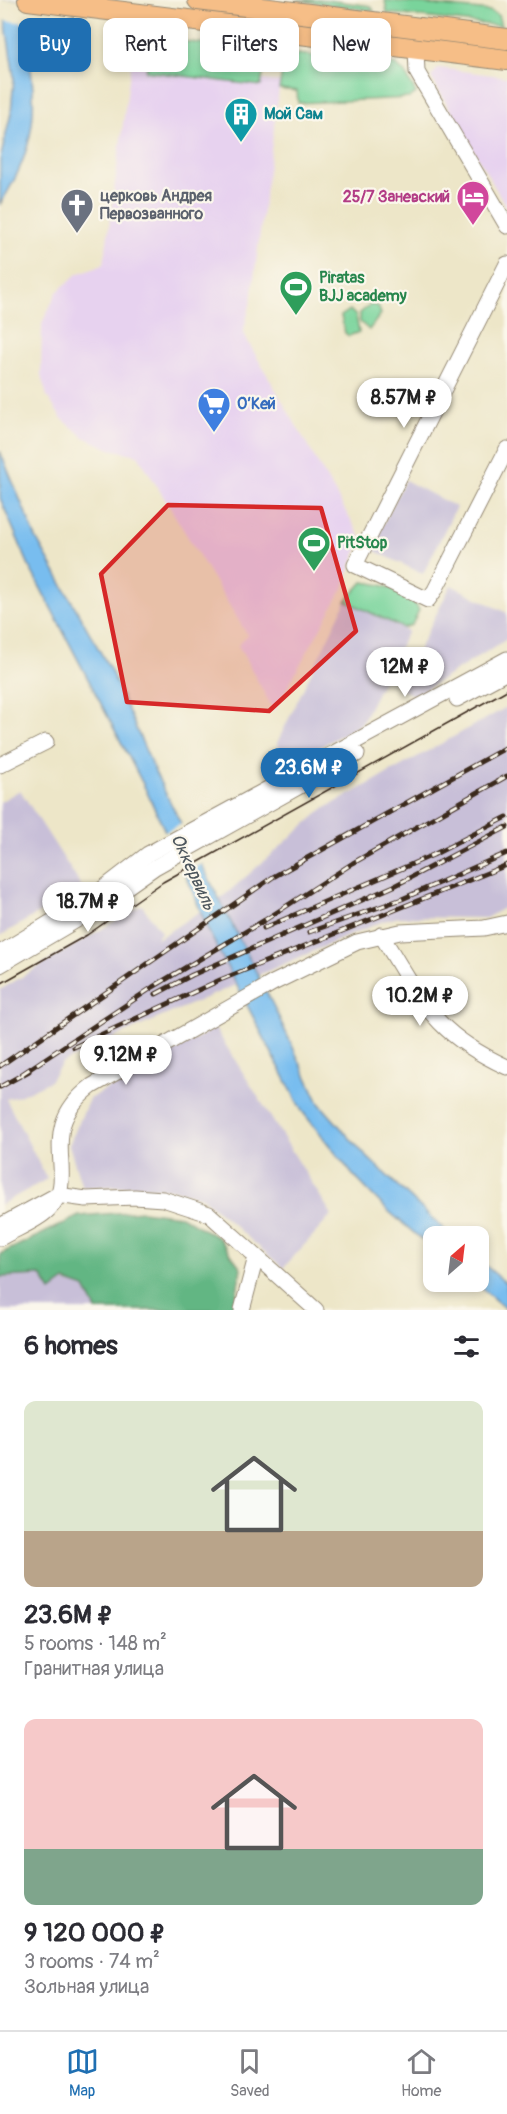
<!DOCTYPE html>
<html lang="en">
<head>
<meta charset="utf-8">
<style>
	:root { --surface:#fff; --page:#f2f2f3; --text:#2b2b33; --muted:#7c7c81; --line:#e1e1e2; --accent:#1f6fb2 }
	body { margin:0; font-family:Pangolin,sans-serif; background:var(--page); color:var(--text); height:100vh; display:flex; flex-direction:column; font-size:22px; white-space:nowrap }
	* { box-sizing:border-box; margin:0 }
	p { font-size:20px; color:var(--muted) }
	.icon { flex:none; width:33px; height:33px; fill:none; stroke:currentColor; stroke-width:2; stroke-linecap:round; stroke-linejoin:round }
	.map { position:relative; height:1310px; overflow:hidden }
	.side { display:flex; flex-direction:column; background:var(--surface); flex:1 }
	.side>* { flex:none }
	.banner { position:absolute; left:18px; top:18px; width:471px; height:54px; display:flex; gap:12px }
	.needle { width:39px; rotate:28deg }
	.tools { position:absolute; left:423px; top:1226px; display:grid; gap:12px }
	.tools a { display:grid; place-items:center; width:66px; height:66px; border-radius:12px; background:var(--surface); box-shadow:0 3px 9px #0003; font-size:30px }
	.price { position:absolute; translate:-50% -51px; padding:0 14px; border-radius:21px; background:#fff; color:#222; font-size:20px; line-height:39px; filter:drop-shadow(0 2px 3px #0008) }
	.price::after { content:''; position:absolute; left:50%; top:36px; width:18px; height:14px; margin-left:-9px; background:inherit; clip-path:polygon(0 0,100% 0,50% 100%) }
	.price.active { background:var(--accent); color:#fff }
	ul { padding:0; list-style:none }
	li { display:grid; align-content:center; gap:12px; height:318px; padding:0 24px }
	li span { display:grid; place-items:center; height:186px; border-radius:12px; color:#555 }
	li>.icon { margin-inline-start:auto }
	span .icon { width:108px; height:108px; fill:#fffc; stroke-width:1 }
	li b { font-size:26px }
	h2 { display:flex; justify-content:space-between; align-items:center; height:72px; padding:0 24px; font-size:26px }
	.pill { padding:0 21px; border-radius:12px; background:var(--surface); box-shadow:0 3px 9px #0003; font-size:21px; line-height:54px }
	.pill.active { background:var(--accent); color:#fff }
	.menu { display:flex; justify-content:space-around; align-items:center; height:84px; border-top:2px solid var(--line); background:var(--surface); font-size:16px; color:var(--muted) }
	.menu a { display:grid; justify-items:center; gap:3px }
	.menu .active { color:var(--accent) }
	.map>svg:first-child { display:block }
</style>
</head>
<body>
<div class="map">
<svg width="507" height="1310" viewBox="0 0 507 1310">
	<rect width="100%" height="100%" fill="#fbf7ec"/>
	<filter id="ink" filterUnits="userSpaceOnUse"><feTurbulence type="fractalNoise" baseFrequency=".0167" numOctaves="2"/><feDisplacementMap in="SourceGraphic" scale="12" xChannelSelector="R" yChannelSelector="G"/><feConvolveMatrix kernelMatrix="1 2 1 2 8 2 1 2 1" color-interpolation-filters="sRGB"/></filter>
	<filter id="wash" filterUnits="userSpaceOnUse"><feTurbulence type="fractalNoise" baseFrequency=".008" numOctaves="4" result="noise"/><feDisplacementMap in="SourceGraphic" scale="24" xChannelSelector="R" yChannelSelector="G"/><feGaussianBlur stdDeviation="1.35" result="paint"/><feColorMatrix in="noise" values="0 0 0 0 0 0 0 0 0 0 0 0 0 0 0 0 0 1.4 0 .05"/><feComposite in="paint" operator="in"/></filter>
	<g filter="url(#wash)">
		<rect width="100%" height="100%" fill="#ede6c8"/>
		<!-- built -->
		<g fill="#e7d2ef">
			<polygon points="131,65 280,82 251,301 243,333 361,538 343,588 274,711 238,645 248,636 138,455 110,449 84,437 61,418 47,396 41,376 42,323 57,292 77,274 104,264"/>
			<polygon points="438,68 507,77 507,208 431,77"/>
		</g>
		<!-- industrial -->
		<g fill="#c8bfd8">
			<polygon points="405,480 456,507 423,574 371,549"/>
			<polygon points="451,585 507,613 507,639 415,696 399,688"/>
			<polygon points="346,601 408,631 361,724 289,764 277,743"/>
			<polygon points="507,707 507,906 486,918 399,917 383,921 129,1031 62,1063 50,1081 19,1096 6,1099 47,1179 0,1205 0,990 142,905 161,932 156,940 225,895 322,810"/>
			<polygon points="20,790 82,887 0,936 0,802"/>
			<polygon points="215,1028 332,1215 283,1268 202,1197 177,1190 136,1186 82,1187 69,1145 89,1099"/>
			<polygon points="41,1275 85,1288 96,1310 0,1310 0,1277"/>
		</g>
		<!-- green -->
		<g fill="#79d49b" stroke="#5a7f5c" stroke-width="1.5">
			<polygon points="296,0 326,0 371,6 374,11"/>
			<polygon points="385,0 490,11 498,15 501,26 387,13"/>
			<polygon points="155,38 259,50 264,69 261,86 146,71 150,48"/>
			<polygon points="297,54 396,65 404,72 416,93 409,98 298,103 297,91 279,89 282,72"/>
			<polygon points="370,305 378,306 381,314 369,330 360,322 360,313"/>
			<polygon points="350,310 356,316 359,332 349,336 345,333 341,316"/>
			<path d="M363 582C382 584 410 591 419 610L412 625 403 628 346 601Z"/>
		</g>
		<!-- forest -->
		<polygon fill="#62b683" stroke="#4e7050" stroke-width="1.5" points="142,1211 181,1216 219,1238 241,1268 234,1310 96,1310 85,1288 65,1281 51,1291 41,1275 0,1277 0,1254 79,1216"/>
		<!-- water -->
		<g fill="#78bdef" stroke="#5a7486" stroke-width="1.5">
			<path d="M2 0H18C34 80 49 131 0 204V160L11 113 14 77Z"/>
			<polygon points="0,451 36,538 110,669 156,774 275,1009 319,1103 364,1154 451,1236 434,1236 433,1249 386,1209 353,1175 302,1111 208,930 190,885 144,786 30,568 0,498"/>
			<polygon points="479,1260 507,1284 507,1310 473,1281 478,1281"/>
		</g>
		<!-- pier -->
		<g fill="#ede6c8">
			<polygon points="0,0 21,0 26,23 2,20"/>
			<polygon points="184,822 204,863 182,875 162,834"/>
		</g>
	</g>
	<g filter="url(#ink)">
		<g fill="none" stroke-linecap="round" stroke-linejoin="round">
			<defs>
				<g id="minor">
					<polyline points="416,49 417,72 507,226"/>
					<polyline points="507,264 355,565 428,600 435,590 507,449"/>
					<polyline points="457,699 507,672"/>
					<polyline points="0,765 46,742"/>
					<path d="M381 935C423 1001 431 1032 507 1067"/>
					<polyline points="0,953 91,898 148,854 507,659"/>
					<polyline points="0,965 97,908 155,867 357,754"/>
					<polyline points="57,1195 86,1199 135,1197 163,1199 209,1214 316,1310"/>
					<polyline points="0,1226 57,1195"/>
					<path d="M0 1238C15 1229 36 1222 48 1210 83 1176 31 1132 92 1086L273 983 357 942 400 932 484 928 507 923"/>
					<polyline points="242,1310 256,1257"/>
				</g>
				<g id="major">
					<polyline points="28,0 507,60"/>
					<polyline points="198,0 507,39"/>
				</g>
			</defs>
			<!-- minor casing -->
			<use href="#minor" stroke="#948873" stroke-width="17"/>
			<!-- major casing -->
			<use href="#major" stroke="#948873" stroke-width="22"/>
			<!-- minor -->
			<use href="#minor" stroke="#fff" stroke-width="15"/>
			<!-- major -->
			<use href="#major" stroke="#f6be87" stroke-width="20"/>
			<!-- tram -->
			<polyline stroke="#3b2a1e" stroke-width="1.5" points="0,984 87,935 163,882 507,690"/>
			<defs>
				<g id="rail">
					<polyline points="264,928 433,855 507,817"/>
					<polyline points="309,932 402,899 507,853"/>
					<polyline points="156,994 192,975 394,886 507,827"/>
					<polyline points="74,1047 220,980 507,865"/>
					<polyline points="0,1066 273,877 507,747"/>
					<polyline points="22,1074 153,987 265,920 353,863 507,776"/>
					<polyline points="0,1087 29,1071"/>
				</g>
			</defs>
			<!-- rail casing -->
			<use href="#rail" stroke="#3b2a1e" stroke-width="5"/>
			<!-- rail -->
			<use href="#rail" stroke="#fbf7ec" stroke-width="3" stroke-dasharray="9" stroke-linecap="butt"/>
		</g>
	</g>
	<!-- marked area -->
	<path fill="#d62828" fill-opacity="0.2" stroke="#d62828" stroke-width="4.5" stroke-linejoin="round" d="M168 505 321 508 356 631 269 711 127 702 101 574Z"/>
	<!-- icons -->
	<defs>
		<symbol id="building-pin" viewBox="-11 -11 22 30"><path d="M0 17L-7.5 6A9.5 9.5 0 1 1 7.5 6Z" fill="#0f9aa8" stroke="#fbf7ec"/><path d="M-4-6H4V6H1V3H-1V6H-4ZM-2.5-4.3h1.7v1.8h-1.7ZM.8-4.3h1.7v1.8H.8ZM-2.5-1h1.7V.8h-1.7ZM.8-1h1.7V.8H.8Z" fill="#fff"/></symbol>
		<symbol id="hotel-pin" viewBox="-11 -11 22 30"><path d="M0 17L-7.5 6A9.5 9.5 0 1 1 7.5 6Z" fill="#d1479c" stroke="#fbf7ec"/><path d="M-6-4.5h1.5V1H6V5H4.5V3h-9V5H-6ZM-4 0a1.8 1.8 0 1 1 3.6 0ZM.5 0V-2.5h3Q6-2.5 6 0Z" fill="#fff"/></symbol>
		<symbol id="church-pin" viewBox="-11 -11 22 30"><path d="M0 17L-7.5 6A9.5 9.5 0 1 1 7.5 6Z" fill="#6b7280" stroke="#fbf7ec"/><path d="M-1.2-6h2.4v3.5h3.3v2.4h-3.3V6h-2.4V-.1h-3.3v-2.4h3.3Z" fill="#fff"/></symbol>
		<symbol id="stadium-pin" viewBox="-11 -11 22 30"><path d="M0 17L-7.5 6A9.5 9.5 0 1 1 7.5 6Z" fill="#2e9e5b" stroke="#fbf7ec"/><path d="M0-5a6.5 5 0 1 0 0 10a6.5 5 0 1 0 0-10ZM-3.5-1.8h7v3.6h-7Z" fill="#fff"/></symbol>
		<symbol id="supermarket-pin" viewBox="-11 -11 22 30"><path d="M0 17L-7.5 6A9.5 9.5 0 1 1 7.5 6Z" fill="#3f7fe0" stroke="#fbf7ec"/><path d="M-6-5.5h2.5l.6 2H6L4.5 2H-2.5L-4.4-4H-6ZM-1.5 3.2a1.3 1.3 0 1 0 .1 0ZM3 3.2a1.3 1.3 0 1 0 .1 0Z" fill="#fff"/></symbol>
	</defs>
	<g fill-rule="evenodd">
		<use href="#building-pin" x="222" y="95" width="38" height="52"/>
		<use href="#hotel-pin" x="454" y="178" width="38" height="52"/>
		<use href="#church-pin" x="58" y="186" width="38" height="52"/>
		<use href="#stadium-pin" x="277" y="268" width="38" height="52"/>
		<use href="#supermarket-pin" x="195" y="385" width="38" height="52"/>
		<use href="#stadium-pin" x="295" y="524" width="38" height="52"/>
	</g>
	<g text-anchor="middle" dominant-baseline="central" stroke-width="4.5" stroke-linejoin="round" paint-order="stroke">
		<!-- culture labels -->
		<g font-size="16" font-weight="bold" fill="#0d838f" stroke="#fbf7ec" text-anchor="start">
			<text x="264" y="114">Мой Сам</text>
		</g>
		<!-- worship labels -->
		<g font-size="16" font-weight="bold" fill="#5b616d" stroke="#fbf7ec" text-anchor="start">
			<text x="100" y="196">церковь Андрея<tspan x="100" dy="18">Первозванного</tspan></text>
		</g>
		<!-- hotel labels -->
		<g font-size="16" font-weight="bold" fill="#b23c85" stroke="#fbf7ec" text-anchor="end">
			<text x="450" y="197">25/7 Заневский</text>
		</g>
		<!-- leisure labels -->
		<g font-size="16" font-weight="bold" fill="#27864d" stroke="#fbf7ec" text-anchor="start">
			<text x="319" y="278">Piratas<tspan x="319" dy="18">BJJ academy</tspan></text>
			<text x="337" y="543">PitStop</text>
		</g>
		<!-- shop labels -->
		<g font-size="16" font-weight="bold" fill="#366cbe" stroke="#fbf7ec" text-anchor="start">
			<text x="237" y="404">О’Кей</text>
		</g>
		<!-- water labels -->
		<g font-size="18" font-style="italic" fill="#4d565d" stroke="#fbf7ec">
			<text transform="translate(193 872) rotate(65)">Оккервиль</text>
		</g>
	</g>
</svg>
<div class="tools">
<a><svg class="needle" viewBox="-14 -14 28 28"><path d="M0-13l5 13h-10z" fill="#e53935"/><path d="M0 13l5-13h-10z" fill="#7c7c81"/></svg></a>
</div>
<b class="price" style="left:404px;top:429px">8.57M ₽</b>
<b class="price" style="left:405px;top:698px">12M ₽</b>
<b class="price active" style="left:309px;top:799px">23.6M ₽</b>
<b class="price" style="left:88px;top:933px">18.7M ₽</b>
<b class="price" style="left:420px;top:1027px">10.2M ₽</b>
<b class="price" style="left:126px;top:1086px">9.12M ₽</b>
<div class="banner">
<a class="pill active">Buy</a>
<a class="pill">Rent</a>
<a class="pill">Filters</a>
<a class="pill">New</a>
</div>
</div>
<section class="side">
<h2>6 homes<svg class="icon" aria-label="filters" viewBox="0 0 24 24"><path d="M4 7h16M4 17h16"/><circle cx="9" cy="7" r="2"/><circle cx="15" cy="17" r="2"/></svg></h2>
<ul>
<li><span style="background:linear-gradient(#dfe7d0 70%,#b9a48a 0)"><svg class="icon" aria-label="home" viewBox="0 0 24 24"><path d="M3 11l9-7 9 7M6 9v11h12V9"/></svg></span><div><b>23.6M ₽</b><p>5 rooms · 148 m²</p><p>Гранитная улица</p></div></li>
<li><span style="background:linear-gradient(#f6c9c9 70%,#7fa58c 0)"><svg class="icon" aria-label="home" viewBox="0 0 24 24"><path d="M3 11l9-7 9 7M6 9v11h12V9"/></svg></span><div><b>9 120 000 ₽</b><p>3 rooms · 74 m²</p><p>Зольная улица</p></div></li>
</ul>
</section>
<nav class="menu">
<a class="active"><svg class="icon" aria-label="map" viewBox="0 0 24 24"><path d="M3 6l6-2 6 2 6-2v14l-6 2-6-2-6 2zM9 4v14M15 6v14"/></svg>Map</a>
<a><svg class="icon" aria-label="saved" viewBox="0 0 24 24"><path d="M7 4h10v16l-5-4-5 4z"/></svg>Saved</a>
<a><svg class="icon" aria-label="home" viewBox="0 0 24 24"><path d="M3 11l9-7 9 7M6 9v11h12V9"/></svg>Home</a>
</nav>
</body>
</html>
